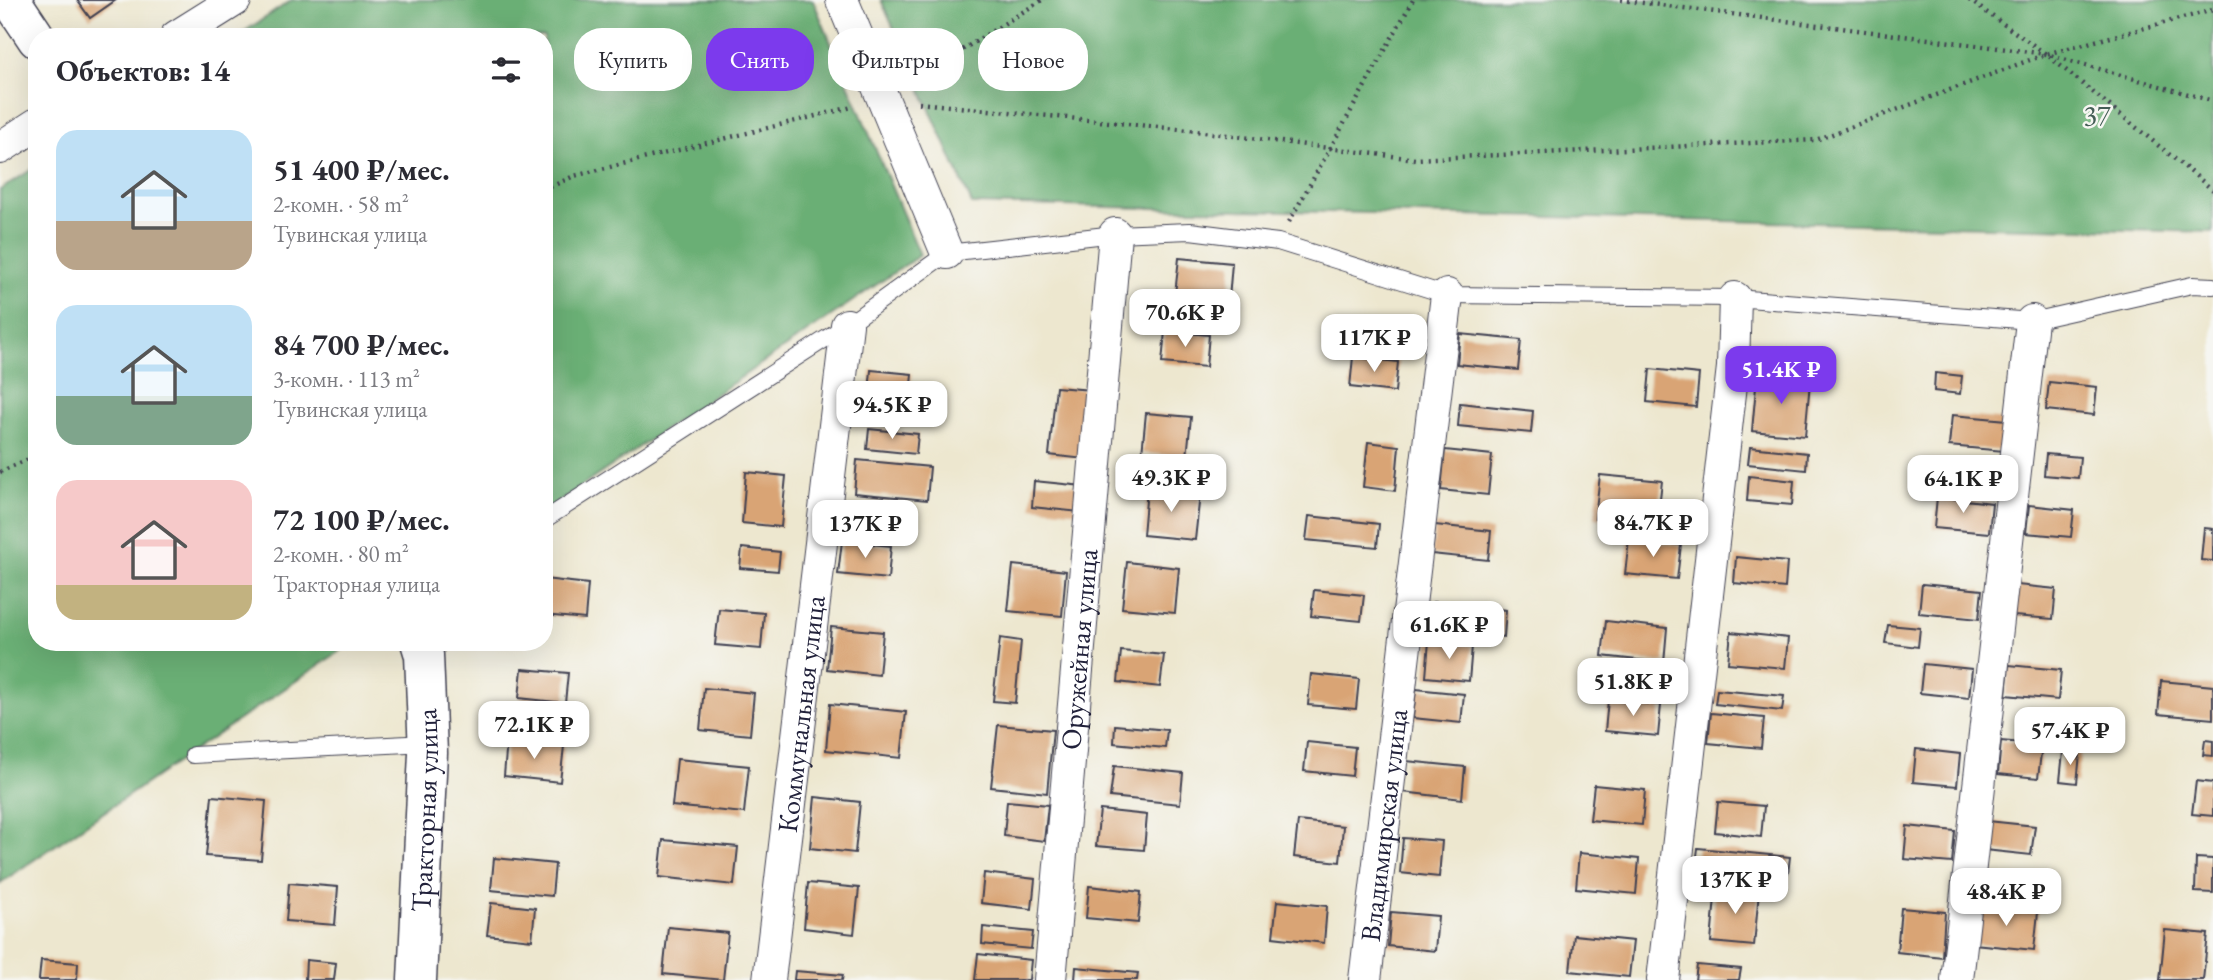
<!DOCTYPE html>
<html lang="ru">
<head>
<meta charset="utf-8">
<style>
	:root { --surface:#fff; --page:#f7f7f7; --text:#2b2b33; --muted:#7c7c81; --accent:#7c3aed }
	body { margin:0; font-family:"EB Garamond",serif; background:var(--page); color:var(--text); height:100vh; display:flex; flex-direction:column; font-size:26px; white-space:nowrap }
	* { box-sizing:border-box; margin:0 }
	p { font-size:23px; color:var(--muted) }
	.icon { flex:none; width:38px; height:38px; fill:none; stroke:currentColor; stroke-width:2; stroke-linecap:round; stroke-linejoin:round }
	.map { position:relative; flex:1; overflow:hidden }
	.panel { position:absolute; left:28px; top:28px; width:525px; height:623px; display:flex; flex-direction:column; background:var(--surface); border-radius:28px; box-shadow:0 7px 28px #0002 }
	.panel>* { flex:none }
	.guide { position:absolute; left:574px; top:28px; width:665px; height:63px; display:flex; gap:14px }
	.price { position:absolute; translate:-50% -60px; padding:0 16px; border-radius:14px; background:#fff; color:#222; font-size:23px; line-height:46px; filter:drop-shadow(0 2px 4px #0008) }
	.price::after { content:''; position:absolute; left:50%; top:42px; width:21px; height:16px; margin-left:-10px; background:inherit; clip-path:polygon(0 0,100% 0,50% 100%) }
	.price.on { background:var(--accent); color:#fff }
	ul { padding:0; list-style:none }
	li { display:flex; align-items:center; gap:21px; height:175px; padding:0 28px }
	li span { display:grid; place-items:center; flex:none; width:196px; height:140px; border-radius:21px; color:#555 }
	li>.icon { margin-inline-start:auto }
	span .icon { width:84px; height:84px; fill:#fffc; stroke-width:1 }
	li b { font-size:30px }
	h2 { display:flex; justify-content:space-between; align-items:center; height:84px; padding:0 28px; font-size:30px }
	.chip { padding:0 24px; border-radius:28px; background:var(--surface); box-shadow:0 7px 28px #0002; font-size:24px; line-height:63px }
	.chip.on { background:var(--accent); color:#fff }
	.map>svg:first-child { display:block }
</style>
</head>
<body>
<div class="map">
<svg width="2213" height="980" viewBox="0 0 2213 980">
	<rect width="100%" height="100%" fill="#f6f6f2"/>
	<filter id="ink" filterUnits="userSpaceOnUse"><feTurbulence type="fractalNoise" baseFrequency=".0143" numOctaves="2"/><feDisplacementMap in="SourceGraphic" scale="14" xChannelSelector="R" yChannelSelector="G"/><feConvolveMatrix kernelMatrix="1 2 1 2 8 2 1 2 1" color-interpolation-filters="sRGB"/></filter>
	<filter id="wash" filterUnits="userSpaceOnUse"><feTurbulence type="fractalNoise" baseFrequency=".00686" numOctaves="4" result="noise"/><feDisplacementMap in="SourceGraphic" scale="28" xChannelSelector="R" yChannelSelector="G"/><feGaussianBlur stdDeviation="1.57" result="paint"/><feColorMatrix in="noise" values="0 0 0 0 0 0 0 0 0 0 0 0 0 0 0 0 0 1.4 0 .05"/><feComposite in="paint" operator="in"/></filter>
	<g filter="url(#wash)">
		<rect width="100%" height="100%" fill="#ede7cf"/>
		<!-- forest -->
		<g fill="#6aaf74" stroke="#466858" stroke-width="2">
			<polygon points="292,0 813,0 920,255 544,512 544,37 236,37"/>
			<polygon points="881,0 2213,0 2213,232 972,204"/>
			<polygon points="37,166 37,642 353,642 0,883 0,190"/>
		</g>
		<g id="blocks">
			<!-- building -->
			<g fill="#d9a474">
				<polygon points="77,0 116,0 90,18"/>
				<polygon points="1179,258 1232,263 1229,299 1175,294"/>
				<polygon points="1165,331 1209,335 1206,367 1162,363"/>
				<polygon points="1460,334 1521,340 1518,370 1457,364"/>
				<polygon points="1353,357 1398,362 1395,392 1350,387"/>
				<polygon points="1650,369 1699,374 1696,407 1647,402"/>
				<polygon points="871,370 912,374 909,408 868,404"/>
				<polygon points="1935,373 1962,376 1960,394 1934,391"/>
				<polygon points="1757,376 1810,382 1805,436 1752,431"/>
				<polygon points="2049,382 2097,387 2094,415 2046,410"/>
				<polygon points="1056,387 1091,390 1085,459 1049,455"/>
				<polygon points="1460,403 1533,411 1531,433 1458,426"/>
				<polygon points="1146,413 1191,417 1187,457 1142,453"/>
				<polygon points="1952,415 2007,420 2004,451 1949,446"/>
				<polygon points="869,429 918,434 916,454 867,449"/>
				<polygon points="1368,442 1399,446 1395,491 1363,487"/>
				<polygon points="1750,447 1807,453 1806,470 1748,464"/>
				<polygon points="1445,450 1492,455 1488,495 1441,490"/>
				<polygon points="2046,454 2080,457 2078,478 2044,475"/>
				<polygon points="857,460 930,467 927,500 854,493"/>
				<polygon points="746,472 786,476 781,527 742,523"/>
				<polygon points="1600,475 1662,481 1657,525 1595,518"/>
				<polygon points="1749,476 1794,481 1792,505 1747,501"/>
				<polygon points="1034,481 1083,486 1080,512 1032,507"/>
				<polygon points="1147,489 1200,494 1195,540 1143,535"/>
				<polygon points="1937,497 1992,503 1989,533 1934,528"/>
				<polygon points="2029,505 2074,510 2071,537 2026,533"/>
				<polygon points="1309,516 1379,524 1377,547 1306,540"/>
				<polygon points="1435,525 1491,531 1488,560 1432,554"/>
				<polygon points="2204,528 2213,529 2213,561 2201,560"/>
				<polygon points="1629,539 1681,545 1677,579 1625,574"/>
				<polygon points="842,541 891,546 888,579 838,574"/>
				<polygon points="742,548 780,552 778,571 740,568"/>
				<polygon points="1736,557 1787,562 1785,588 1734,583"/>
				<polygon points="1127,562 1179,568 1175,613 1122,608"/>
				<polygon points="1013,565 1066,571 1062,616 1008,611"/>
				<polygon points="544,579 588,584 585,619 544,615"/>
				<polygon points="1922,584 1982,590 1979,619 1919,613"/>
				<polygon points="2017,585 2056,589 2053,619 2014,616"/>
				<polygon points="1314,590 1364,595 1361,621 1311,616"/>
				<polygon points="1433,602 1506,610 1504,637 1431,629"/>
				<polygon points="719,609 764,613 761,649 715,645"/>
				<polygon points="1606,621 1667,628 1664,663 1602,656"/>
				<polygon points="1888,625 1920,628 1918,647 1885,643"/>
				<polygon points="831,627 883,632 879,675 827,669"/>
				<polygon points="1731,632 1788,638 1785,668 1728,663"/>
				<polygon points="1000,638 1021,641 1015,703 993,701"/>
				<polygon points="1429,641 1472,646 1469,681 1426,677"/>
				<polygon points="1121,651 1164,655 1160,687 1118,682"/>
				<polygon points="1923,664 1972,669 1969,698 1920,693"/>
				<polygon points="2009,665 2061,670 2058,700 2006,695"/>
				<polygon points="522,669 568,673 565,703 519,698"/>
				<polygon points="1311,674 1359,679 1356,709 1308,705"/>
				<polygon points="2161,681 2213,686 2213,719 2158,714"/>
				<polygon points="704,688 754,693 750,735 700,730"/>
				<polygon points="1416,689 1464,694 1461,723 1413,718"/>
				<polygon points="1717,690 1784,696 1782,711 1715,704"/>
				<polygon points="1608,700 1661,705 1658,736 1605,731"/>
				<polygon points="830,704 906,712 901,758 826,750"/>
				<polygon points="1711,713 1764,718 1761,748 1708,743"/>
				<polygon points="998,725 1053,730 1047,793 991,787"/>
				<polygon points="1115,725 1167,730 1165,748 1114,743"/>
				<polygon points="507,740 564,746 560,782 504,776"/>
				<polygon points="2205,740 2213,741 2213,756 2203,755"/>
				<polygon points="2001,741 2042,745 2038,778 1998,774"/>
				<polygon points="1307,742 1355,747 1352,776 1304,771"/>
				<polygon points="1916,749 1960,754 1957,786 1913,782"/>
				<polygon points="2063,752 2080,754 2077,783 2060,781"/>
				<polygon points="677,759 749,766 744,813 672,806"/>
				<polygon points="1406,761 1465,767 1462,799 1403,792"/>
				<polygon points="1114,766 1183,773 1180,804 1110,797"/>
				<polygon points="2196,781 2213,783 2213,816 2192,814"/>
				<polygon points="1594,785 1645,790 1642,825 1590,820"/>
				<polygon points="212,796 266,801 261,860 206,856"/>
				<polygon points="815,797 860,802 855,853 810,848"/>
				<polygon points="1007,801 1048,805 1044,841 1004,836"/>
				<polygon points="1718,802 1764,806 1761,837 1715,832"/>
				<polygon points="1100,810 1147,815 1144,850 1096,846"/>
				<polygon points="1298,821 1343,826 1340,862 1294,857"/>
				<polygon points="1988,821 2035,826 2031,855 1985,850"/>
				<polygon points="1907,826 1955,831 1952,863 1904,859"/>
				<polygon points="1403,838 1442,841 1439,877 1400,873"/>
				<polygon points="663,840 738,847 734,885 659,877"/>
				<polygon points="1698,848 1790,857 1788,873 1696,864"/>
				<polygon points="1579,853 1639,859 1636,894 1576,888"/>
				<polygon points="494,858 555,864 552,896 491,890"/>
				<polygon points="2196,858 2213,859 2213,893 2195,892"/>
				<polygon points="984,873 1035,879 1032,909 981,903"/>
				<polygon points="289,883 338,887 335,925 286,921"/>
				<polygon points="808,883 859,888 854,934 804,928"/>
				<polygon points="1089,886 1141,892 1138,923 1086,918"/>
				<polygon points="1716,886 1759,891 1754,946 1711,942"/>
				<polygon points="1277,901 1327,906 1324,943 1273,937"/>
				<polygon points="491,903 535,908 532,940 487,935"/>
				<polygon points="1977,906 2038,912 2034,950 1974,944"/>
				<polygon points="1901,908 1945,912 1942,957 1897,952"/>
				<polygon points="1391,912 1438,916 1435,951 1388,946"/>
				<polygon points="668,927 728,933 723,980 663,974"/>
				<polygon points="983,927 1033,932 1031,949 982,944"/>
				<polygon points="2165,930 2208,934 2203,980 2160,980"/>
				<polygon points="1574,935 1633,941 1629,977 1570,971"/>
				<polygon points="978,954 1031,960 1029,980 975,980"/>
				<polygon points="41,960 78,963 77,980 39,980"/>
				<polygon points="306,960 336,963 334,980 305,980"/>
				<polygon points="1697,965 1741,969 1739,980 1695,980"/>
				<polygon points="1076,967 1138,973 1137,980 1075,980"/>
				<polygon points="795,971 843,975 842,980 794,980"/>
			</g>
		</g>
	</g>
	<g filter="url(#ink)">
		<use href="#blocks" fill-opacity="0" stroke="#404051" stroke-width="2"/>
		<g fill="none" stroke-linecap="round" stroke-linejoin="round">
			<defs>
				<g id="lane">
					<polyline points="544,520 847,325 947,253 1115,234 1190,231 1278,242 1447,295 1735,298 2032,321 2192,285 2213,286"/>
					<polyline points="193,755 427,743"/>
				</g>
				<g id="street">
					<polyline points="842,0 947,253"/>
					<polyline points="176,37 235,0"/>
					<polyline points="0,148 37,124"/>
					<path id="s1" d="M769 980 847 325"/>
					<path id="s2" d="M1050 980 1115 234"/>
					<path id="s3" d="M1365 980 1447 295"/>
					<polyline points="1663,980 1733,367 1735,298"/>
					<polyline points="1957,980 2032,321"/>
				</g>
				<g id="secondary">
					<polyline points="11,0 37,39"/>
					<path id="s4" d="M417 980 428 753 424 655 420 642"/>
				</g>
			</defs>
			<!-- lane casing -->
			<use href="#lane" stroke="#404051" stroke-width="18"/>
			<!-- street casing -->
			<use href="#street" stroke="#404051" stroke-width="34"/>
			<!-- secondary casing -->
			<use href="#secondary" stroke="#404051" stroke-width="41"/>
			<!-- path -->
			<g stroke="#404051" stroke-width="4.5" stroke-dasharray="2 5" stroke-linecap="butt">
				<polyline points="1621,0 2046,54 2213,101"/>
				<polyline points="1969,0 2046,54 2213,190"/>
				<polyline points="909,83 1042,0"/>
				<polyline points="919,103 1188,130 1415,159 1816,140 2046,54 2213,10"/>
				<polyline points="544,190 574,176 852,107"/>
				<polyline points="1289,222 1413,0"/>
				<polyline points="0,472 37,455"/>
			</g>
			<!-- lane -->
			<use href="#lane" stroke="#fff" stroke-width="16"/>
			<!-- street -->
			<use href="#street" stroke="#fff" stroke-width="32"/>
			<!-- secondary -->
			<use href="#secondary" stroke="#fff" stroke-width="38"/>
		</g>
	</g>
	<g text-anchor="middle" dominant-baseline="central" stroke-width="5" stroke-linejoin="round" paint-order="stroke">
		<!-- park labels -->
		<g font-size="28" fill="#445d56" stroke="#f6f6f2">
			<text x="2097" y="115">37</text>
		</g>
		<!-- street labels -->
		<g font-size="28" fill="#22223b" stroke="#f6f6f2">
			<text stroke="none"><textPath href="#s2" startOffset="332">Оружейная улица</textPath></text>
			<text stroke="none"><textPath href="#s1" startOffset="268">Коммунальная улица</textPath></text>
			<text stroke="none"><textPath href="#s4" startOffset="170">Тракторная улица</textPath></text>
			<text stroke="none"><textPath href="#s3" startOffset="156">Владимирская улица</textPath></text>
		</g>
	</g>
</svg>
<b class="price" style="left:1185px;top:349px">70.6K ₽</b>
<b class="price" style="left:1374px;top:374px">117K ₽</b>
<b class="price on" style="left:1781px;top:406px">51.4K ₽</b>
<b class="price" style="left:892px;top:441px">94.5K ₽</b>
<b class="price" style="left:1171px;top:514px">49.3K ₽</b>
<b class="price" style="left:1963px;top:515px">64.1K ₽</b>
<b class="price" style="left:1653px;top:559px">84.7K ₽</b>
<b class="price" style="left:865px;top:560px">137K ₽</b>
<b class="price" style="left:1449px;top:661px">61.6K ₽</b>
<b class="price" style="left:1633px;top:718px">51.8K ₽</b>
<b class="price" style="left:534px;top:761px">72.1K ₽</b>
<b class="price" style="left:2070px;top:767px">57.4K ₽</b>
<b class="price" style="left:1735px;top:916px">137K ₽</b>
<b class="price" style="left:2006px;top:928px">48.4K ₽</b>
<div class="guide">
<a class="chip">Купить</a>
<a class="chip on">Снять</a>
<a class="chip">Фильтры</a>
<a class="chip">Новое</a>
</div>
<section class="panel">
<h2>Объектов: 14<svg class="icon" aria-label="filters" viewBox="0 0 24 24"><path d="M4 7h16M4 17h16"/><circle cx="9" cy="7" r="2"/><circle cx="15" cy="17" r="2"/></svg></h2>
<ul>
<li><span style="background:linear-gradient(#bfe0f5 65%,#b9a48a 0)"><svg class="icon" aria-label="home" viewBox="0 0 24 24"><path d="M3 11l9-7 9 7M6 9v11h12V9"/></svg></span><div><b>51 400 ₽/мес.</b><p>2-комн. · 58 m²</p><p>Тувинская улица</p></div></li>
<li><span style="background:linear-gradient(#bfe0f5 65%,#7fa58c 0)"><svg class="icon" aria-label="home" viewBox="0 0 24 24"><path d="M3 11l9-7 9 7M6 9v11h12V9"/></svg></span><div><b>84 700 ₽/мес.</b><p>3-комн. · 113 m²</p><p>Тувинская улица</p></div></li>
<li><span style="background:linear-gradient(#f6c9c9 75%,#c2b280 0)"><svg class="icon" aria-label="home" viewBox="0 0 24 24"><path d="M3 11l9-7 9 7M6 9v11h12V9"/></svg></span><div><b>72 100 ₽/мес.</b><p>2-комн. · 80 m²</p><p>Тракторная улица</p></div></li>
</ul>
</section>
</div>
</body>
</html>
